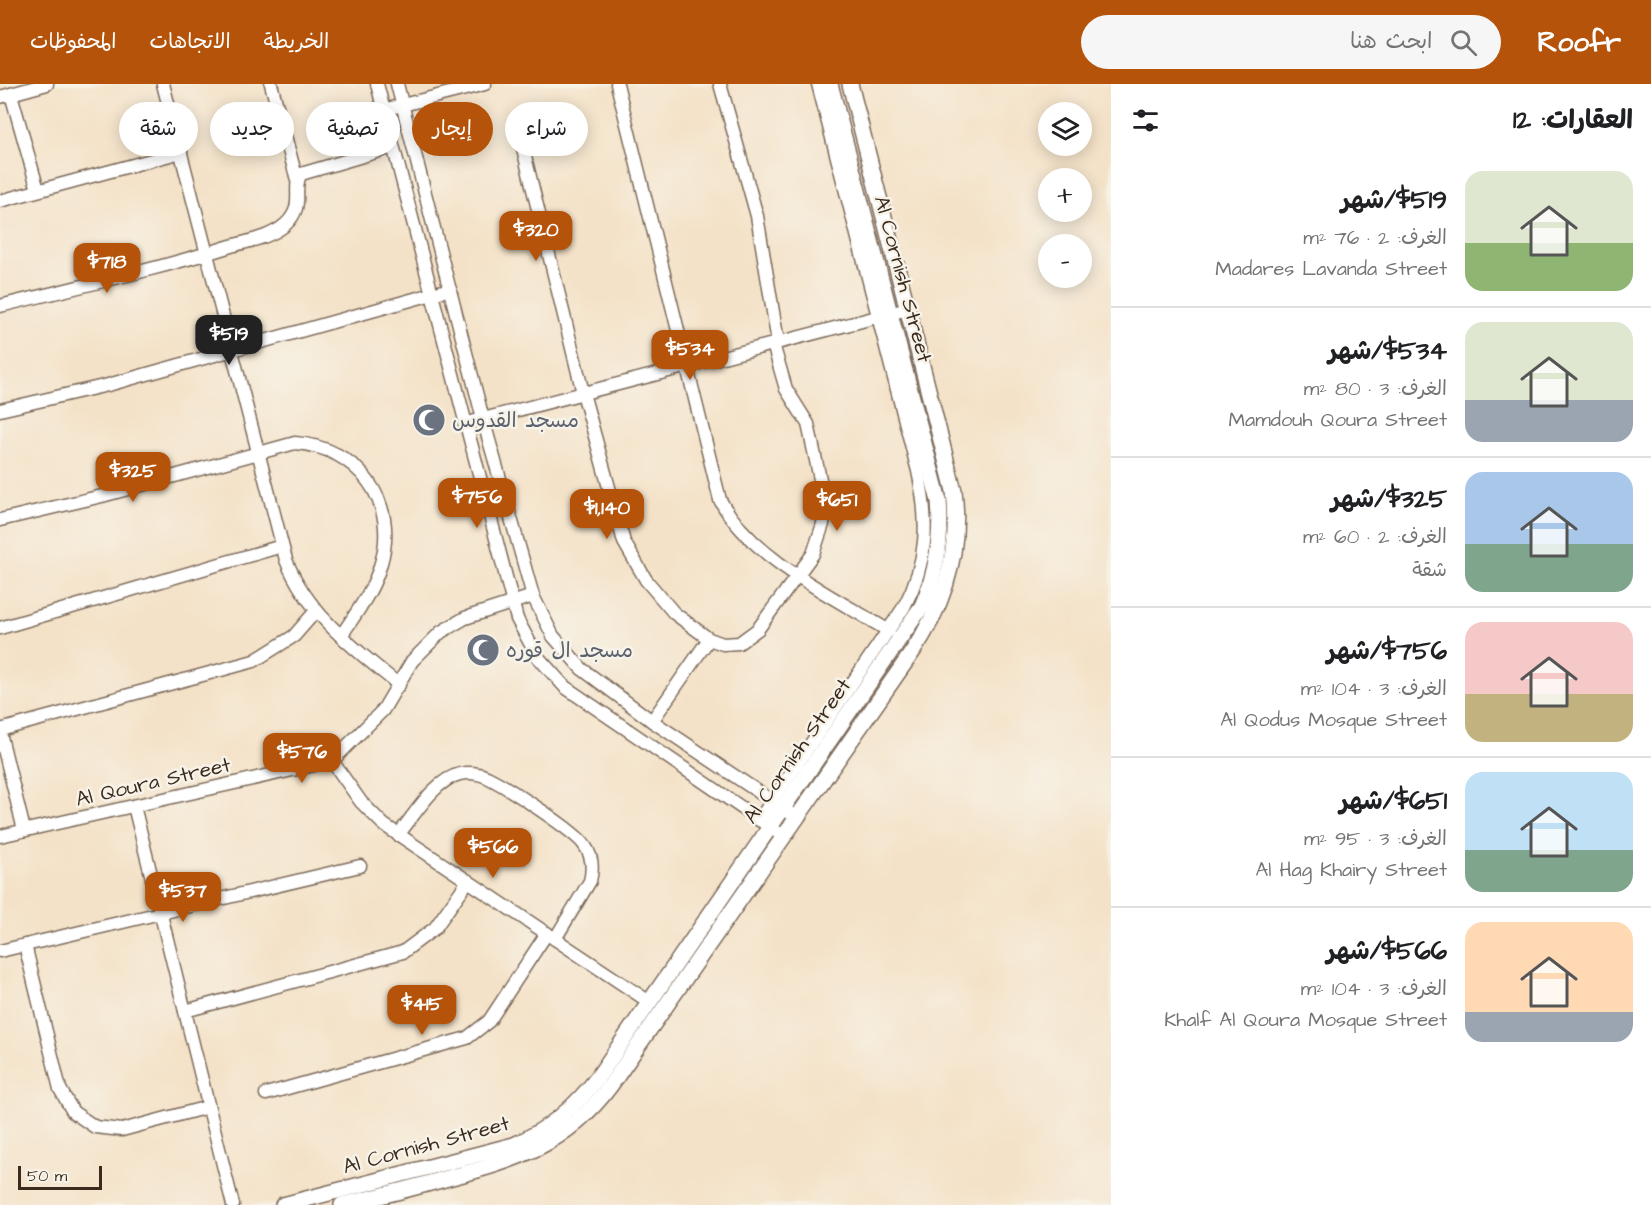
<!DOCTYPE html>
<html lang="ar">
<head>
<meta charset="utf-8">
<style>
	:root { --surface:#fff; --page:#f6f6f6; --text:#202124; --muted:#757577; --line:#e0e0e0; --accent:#b45309 }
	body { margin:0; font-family:"Architects Daughter","Playpen Sans Arabic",sans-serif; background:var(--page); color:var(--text); direction:rtl; height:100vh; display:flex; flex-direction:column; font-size:22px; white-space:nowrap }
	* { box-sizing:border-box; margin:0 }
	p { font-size:20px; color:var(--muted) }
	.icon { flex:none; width:33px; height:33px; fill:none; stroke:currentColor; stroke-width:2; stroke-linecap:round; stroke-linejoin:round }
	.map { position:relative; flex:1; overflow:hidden; direction:ltr }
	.drawer { display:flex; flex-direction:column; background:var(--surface); width:540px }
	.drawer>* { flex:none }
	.banner { position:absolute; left:18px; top:18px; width:570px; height:54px; direction:rtl; display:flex; gap:12px }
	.buttons { position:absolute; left:1038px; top:18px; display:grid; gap:12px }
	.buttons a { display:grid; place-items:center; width:54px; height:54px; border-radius:50%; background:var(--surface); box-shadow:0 3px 15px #0003; font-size:30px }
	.scale { position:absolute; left:18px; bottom:15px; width:84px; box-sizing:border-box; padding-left:6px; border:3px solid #3b2a1e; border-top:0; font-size:16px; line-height:21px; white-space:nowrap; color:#3b2a1e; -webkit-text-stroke:4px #f7f3e8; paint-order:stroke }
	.price { position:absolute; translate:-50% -51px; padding:0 14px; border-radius:12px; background:var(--accent); color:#fff; font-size:20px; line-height:39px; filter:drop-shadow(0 2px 3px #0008) }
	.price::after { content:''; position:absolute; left:50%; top:36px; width:18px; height:14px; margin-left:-9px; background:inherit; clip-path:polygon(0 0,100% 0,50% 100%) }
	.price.active { background:#222; color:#fff }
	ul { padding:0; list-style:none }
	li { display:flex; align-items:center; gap:18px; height:150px; padding:0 18px }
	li+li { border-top:2px solid var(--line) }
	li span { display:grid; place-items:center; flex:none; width:168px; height:120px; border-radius:18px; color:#555 }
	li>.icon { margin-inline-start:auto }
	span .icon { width:72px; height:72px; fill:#fffc; stroke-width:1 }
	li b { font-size:26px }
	h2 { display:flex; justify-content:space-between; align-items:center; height:72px; padding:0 18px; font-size:26px }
	.pill { padding:0 21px; border-radius:27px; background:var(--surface); box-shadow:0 3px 15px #0003; font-size:21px; line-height:54px }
	.pill.active { background:var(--accent); color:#fff }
	header { display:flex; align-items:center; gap:36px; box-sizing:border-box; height:84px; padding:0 30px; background:var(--accent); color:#fff }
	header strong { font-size:28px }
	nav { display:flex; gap:33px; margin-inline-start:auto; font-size:21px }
	.search { width:420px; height:54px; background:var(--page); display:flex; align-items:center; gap:15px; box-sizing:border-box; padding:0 21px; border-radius:33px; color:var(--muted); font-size:22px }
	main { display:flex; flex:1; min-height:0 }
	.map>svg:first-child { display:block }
</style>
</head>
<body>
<header>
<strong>Roofr</strong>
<div class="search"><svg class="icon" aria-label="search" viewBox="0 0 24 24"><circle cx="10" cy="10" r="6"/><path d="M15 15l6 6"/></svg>ابحث هنا</div>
<nav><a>الخريطة</a><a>الاتجاهات</a><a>المحفوظات</a></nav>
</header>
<main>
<section class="drawer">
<h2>العقارات: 12<svg class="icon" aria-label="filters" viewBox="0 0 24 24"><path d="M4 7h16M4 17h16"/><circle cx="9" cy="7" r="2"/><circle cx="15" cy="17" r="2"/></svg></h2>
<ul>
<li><span style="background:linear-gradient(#dfe7d0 60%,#8fb573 0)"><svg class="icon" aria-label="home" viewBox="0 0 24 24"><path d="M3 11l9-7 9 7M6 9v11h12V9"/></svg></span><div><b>$519/شهر</b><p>الغرف: 2 · 76 m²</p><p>Madares Lavanda Street</p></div></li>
<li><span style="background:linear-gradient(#dfe7d0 65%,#9aa5b1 0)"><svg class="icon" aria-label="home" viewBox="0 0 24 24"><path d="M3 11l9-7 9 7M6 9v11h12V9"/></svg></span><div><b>$534/شهر</b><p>الغرف: 3 · 80 m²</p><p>Mamdouh Qoura Street</p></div></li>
<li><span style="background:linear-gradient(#a9c7e8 60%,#7fa58c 0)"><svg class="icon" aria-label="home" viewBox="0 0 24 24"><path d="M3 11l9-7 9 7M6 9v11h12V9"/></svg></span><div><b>$325/شهر</b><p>الغرف: 2 · 60 m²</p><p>شقة</p></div></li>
<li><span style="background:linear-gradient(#f6c9c9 60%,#c2b280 0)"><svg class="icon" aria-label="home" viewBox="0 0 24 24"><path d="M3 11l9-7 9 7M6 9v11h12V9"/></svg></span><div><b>$756/شهر</b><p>الغرف: 3 · 104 m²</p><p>Al Qodus Mosque Street</p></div></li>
<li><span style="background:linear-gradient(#bfe0f5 65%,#7fa58c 0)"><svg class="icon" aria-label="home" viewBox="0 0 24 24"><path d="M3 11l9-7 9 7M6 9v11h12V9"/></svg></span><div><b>$651/شهر</b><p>الغرف: 3 · 95 m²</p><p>Al Hag Khairy Street</p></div></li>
<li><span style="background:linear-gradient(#ffd9b3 75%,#9aa5b1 0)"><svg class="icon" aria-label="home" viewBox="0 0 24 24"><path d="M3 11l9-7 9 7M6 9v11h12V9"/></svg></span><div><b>$566/شهر</b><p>الغرف: 3 · 104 m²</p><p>Khalf Al Qoura Mosque Street</p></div></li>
</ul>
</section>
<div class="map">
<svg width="1111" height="1121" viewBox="0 0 1111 1121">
	<rect width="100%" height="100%" fill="#f7f3e8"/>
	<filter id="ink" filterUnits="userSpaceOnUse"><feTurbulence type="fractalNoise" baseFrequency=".0167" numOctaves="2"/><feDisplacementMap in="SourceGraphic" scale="12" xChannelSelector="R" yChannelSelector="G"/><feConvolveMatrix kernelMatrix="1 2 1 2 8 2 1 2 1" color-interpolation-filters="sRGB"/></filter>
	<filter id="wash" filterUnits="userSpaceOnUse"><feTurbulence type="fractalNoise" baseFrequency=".008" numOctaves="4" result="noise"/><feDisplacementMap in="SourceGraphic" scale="24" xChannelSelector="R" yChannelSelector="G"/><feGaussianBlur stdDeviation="1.35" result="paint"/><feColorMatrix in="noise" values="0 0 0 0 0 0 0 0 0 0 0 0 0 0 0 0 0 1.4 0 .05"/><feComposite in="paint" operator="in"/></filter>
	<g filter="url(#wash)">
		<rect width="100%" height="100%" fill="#f4e2c8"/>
	</g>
	<g filter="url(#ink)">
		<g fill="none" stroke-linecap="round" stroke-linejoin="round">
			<defs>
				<g id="minor">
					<path d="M163 0 286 476C309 532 354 564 399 601"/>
					<polyline points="271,0 297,96"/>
					<polyline points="377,0 517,535 537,572 565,603 783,752"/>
					<polyline points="397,0 483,335 533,512 553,552 582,585 652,637 790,729"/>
					<path d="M617 0 720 416C752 475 832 512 889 547"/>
					<polyline points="720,0 757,132 778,258"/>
					<polyline points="11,10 38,106"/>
					<polyline points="0,13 47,0"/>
					<polyline points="383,26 485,0"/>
					<polyline points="517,40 583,309 624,458 646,496 674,529 709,555 723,560 739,559 758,545 813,470 823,440 825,418 808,340 786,305 773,260"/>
					<polyline points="0,117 181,68"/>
					<path d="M0 222C77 203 155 186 231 162 249 157 272 153 286 140 306 121 291 104 301 90L393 63"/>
					<polyline points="0,326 108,301 450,205"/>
					<polyline points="464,340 908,225"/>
					<path d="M0 436 102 412 295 359C358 363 399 418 381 479 374 506 356 529 341 552"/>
					<polyline points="0,544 282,462"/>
					<polyline points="652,637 709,555"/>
					<polyline points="0,646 254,577 294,552 315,528"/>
					<polyline points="0,649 24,746"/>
					<polyline points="332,677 361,718 384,741 648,917"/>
					<polyline points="134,722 233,1121"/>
					<path d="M759 736 904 523C928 477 929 438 918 387L818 0"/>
					<path d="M398 751C414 732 434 696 460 690 468 688 479 689 487 693 504 701 577 748 585 762 593 773 593 785 590 797L555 855"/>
					<polyline points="0,752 332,677 383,626 412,577 441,548 465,534 533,512"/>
					<polyline points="25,861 60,1005 73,1028 95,1043 122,1046 208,1023"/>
					<polyline points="0,867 360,782"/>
					<polyline points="185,927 403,868 435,844 468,797"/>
					<polyline points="266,1010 467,954 489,937 547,849"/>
				</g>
				<g id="tertiary">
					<path d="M283 1121 514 1061C549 1045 575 1024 598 993L922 522C937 488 942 455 939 417L830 0"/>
					<path d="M342 1121C377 1113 413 1104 448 1094 516 1076 566 1061 610 1002L913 567C946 518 961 466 954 407L850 0"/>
				</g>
			</defs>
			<!-- minor casing -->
			<use href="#minor" stroke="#7c6a5a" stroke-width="15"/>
			<!-- tertiary casing -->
			<use href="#tertiary" stroke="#7c6a5a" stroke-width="18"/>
			<!-- minor -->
			<use href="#minor" stroke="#fff" stroke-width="12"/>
			<!-- tertiary -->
			<use href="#tertiary" stroke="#fff" stroke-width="15"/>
		</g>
	</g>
	<!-- icons -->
	<defs>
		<symbol id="mosque-disc" viewBox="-11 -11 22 22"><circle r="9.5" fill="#6b7280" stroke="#f7f3e8"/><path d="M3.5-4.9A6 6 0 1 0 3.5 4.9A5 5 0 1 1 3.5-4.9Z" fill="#fff"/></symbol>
	</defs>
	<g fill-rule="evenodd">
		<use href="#mosque-disc" x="410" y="317" width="38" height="38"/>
		<use href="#mosque-disc" x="464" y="547" width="38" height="38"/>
	</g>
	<g text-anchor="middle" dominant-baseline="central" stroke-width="5" stroke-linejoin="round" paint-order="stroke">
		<!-- street labels -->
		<g font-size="21" fill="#3b2a1e" stroke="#f7f3e8">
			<text transform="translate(903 195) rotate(75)">Al Cornish Street</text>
			<text transform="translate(797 667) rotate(-55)">Al Cornish Street</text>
			<text transform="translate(153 698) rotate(-13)">Al Qoura Street</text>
			<text transform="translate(426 1061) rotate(-15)">Al Cornish Street</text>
		</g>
		<!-- worship labels -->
		<g font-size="21" fill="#5b616d" stroke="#f7f3e8" text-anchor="start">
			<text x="452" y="336">مسجد القدوس</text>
			<text x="506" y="566">مسجد ال قوره</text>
		</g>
	</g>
</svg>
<div class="buttons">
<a><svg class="icon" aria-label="layers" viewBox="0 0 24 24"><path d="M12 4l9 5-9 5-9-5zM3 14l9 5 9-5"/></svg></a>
<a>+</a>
<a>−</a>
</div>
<div class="scale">50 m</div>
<b class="price" style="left:536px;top:178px">$320</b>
<b class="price" style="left:107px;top:210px">$718</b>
<b class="price active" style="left:229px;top:282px">$519</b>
<b class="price" style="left:690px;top:297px">$534</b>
<b class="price" style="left:133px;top:419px">$325</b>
<b class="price" style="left:477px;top:445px">$756</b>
<b class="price" style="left:837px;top:448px">$651</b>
<b class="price" style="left:607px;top:456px">$1,140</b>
<b class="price" style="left:302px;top:700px">$576</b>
<b class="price" style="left:493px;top:795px">$566</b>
<b class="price" style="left:183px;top:839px">$537</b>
<b class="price" style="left:422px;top:952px">$415</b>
<div class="banner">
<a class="pill">شراء</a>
<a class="pill active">إيجار</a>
<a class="pill">تصفية</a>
<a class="pill">جديد</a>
<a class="pill">شقة</a>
</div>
</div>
</main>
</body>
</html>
